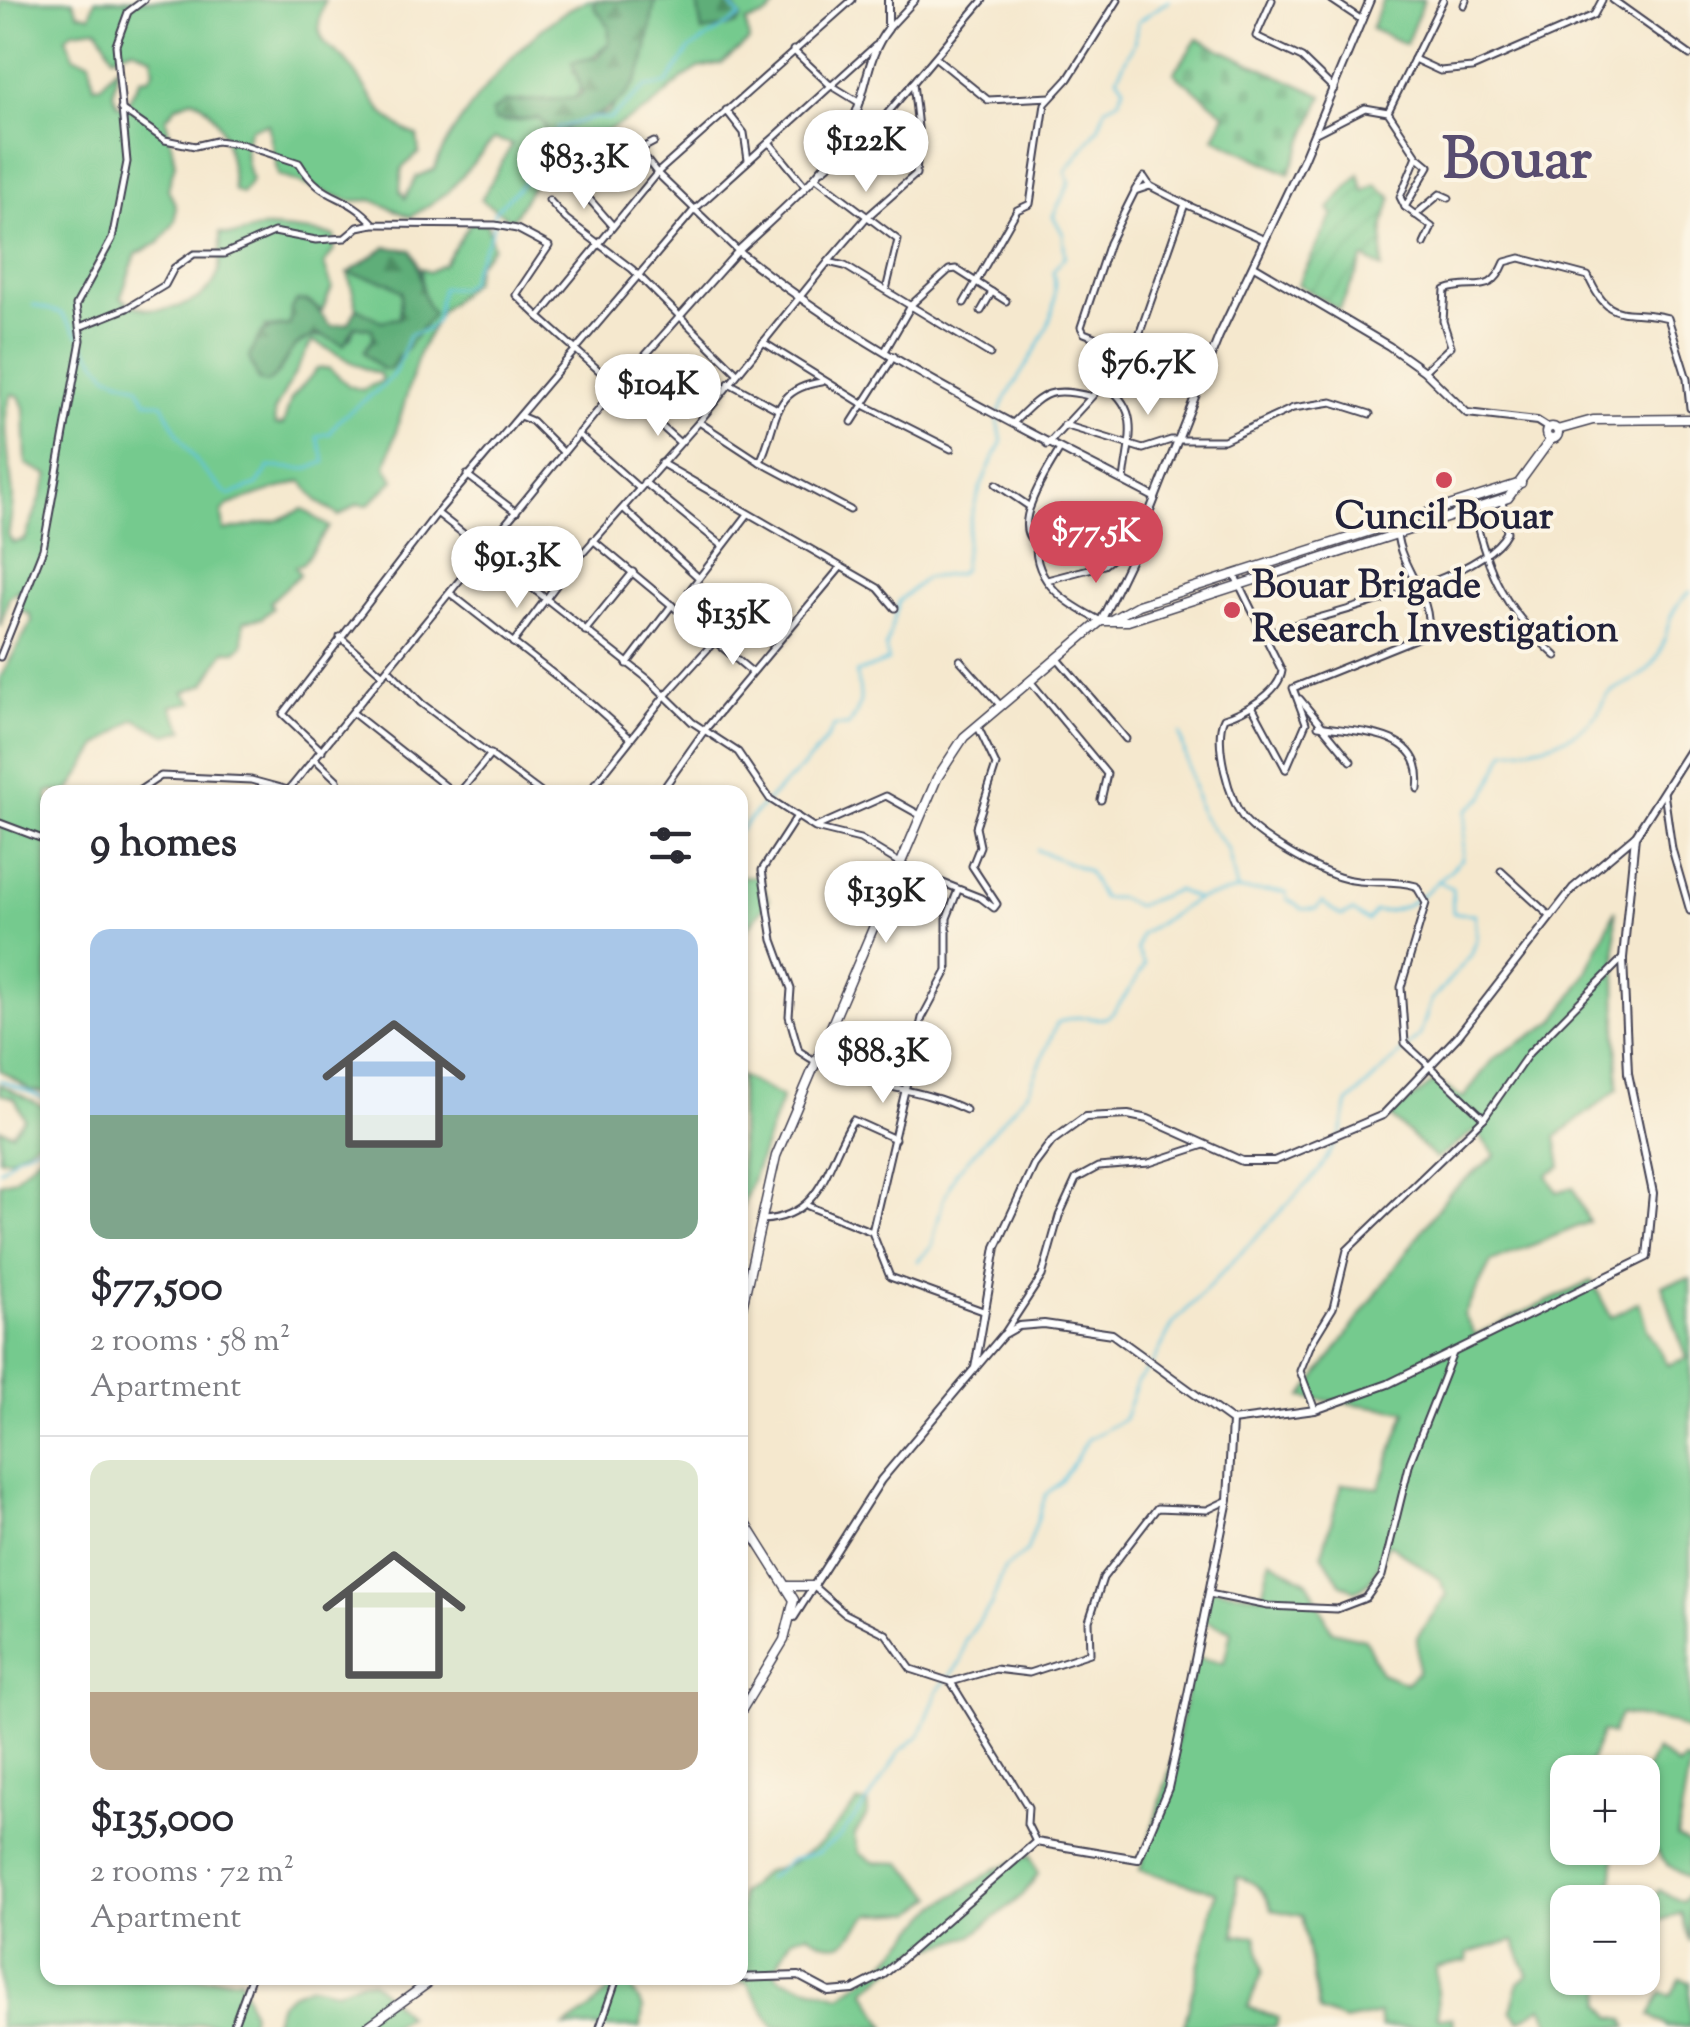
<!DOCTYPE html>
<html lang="en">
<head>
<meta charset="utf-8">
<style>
	:root { --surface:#fff; --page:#f2f2f3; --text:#2b2b33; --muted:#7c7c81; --line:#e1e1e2; --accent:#d1495b }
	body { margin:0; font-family:"Sorts Mill Goudy",serif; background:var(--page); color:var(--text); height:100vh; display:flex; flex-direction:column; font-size:38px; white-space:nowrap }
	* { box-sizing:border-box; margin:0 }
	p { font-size:32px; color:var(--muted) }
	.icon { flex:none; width:55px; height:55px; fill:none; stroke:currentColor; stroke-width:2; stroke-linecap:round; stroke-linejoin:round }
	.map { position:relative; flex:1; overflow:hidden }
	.details { position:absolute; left:40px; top:785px; width:708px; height:1200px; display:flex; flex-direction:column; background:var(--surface); border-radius:20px; box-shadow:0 2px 8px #0004 }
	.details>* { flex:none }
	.fabs { position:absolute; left:1550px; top:1755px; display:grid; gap:20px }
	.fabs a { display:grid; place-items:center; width:110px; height:110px; border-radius:20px; background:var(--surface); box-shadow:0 2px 8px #0004; font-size:50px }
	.price { position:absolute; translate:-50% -85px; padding:0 22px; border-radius:35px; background:#fff; color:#222; font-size:32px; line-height:65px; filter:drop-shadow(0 2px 5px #0008) }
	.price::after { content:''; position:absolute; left:50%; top:60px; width:30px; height:22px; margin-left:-15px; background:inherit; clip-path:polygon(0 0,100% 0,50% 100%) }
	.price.on { background:var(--accent); color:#fff }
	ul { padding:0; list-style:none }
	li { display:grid; align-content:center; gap:20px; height:530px; padding:0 50px }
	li+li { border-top:2px solid var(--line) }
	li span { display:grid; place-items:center; height:310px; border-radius:20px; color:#555 }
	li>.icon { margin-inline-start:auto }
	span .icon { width:180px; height:180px; fill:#fffc; stroke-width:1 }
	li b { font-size:42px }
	h2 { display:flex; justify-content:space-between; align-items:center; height:120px; padding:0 50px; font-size:42px }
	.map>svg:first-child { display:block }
</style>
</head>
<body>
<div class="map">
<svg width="1690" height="2027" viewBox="0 0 1690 2027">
	<defs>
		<pattern id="forest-firs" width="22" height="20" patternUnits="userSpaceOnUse" patternTransform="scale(2.5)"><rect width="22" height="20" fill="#5fae79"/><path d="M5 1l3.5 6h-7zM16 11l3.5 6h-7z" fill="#4e8d64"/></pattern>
		<pattern id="cemetery-stones" width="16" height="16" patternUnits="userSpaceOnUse" patternTransform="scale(2.5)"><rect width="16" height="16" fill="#74ca8e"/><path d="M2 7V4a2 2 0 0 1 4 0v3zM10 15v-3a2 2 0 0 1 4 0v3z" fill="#64ad7b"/></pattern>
		<pattern id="garden-furrows" width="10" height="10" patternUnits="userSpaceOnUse" patternTransform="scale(2.5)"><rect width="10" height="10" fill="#74ca8e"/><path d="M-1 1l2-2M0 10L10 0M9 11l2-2" fill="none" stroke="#64ad7b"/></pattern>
	</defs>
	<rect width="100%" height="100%" fill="#fcf5e5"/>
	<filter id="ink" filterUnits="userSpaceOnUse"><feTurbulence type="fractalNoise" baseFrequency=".01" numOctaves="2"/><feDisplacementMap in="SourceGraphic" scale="20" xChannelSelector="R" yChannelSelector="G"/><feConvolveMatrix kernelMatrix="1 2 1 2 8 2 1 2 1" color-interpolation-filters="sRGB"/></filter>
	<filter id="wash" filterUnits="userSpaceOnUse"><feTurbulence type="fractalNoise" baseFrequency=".0048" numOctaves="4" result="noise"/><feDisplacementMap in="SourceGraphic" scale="40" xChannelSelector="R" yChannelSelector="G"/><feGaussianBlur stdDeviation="2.25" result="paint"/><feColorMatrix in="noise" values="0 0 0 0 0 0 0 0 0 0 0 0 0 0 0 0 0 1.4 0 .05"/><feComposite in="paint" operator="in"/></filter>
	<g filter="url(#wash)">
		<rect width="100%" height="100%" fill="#f5e8ce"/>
		<!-- green -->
		<g fill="#74ca8e" stroke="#4b7664" stroke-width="2.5" fill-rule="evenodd">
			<path d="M0 0H73L78 13 90 16 95 0H325C322 10 317 21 320 32 323 47 337 50 346 61 375 94 371 114 417 136L419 153 402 168 400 191 405 198 416 177 435 169C446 125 550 0 596 0L594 7 609 26V44L573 71 582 84 575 98 505 102 503 122 538 118 545 125V149L560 145 567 127 609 113 644 63 655 0H697L702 32 741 18 730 0H780L768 15 746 22 749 41 722 63 699 68 683 78 649 109 593 138 539 175 512 220 481 200 512 144 494 139 448 192 411 217 372 200 350 201 278 175 268 124 251 128C242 145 245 163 252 180L242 194 234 190C231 161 225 111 193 99L177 105 166 118 175 163 168 189 176 206 175 222 159 243 136 254 121 297C146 322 208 308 218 273 221 261 220 245 220 233 237 238 244 232 261 228 267 227 327 233 335 236L334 250 324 264 332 287 322 311 306 300 290 325 265 327 280 371C291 334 317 333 350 339L355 326 372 329 374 338 364 351 423 300 421 268 429 272 444 264 471 222 487 224 493 247 477 264 473 282 441 311 419 353 386 466 394 480 368 505 358 504 339 516 318 502 302 481 228 505 222 513 224 531 279 520 303 509 329 527 303 563 295 567 300 574 270 602 273 608 262 618 244 621 243 645 236 651H225L205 684 184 692 193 702 171 706 184 730 167 735 135 719 98 746 69 792H48L47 1093 30 1090 0 1070V678L32 621 30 614 19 610V589L9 597 0 627ZM97 28 113 56 132 48 152 57 154 70 149 78 140 79 125 107 118 105 113 93 118 65 101 85 94 86 90 61 74 57 66 37 73 31ZM312 341C336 351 356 368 380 374L382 381 362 390 349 386 329 368 317 369 291 399 283 425H275L274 412ZM12 394 19 396 24 408 26 464 49 475 25 540 13 543 8 536C10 523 13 509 13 496 11 471 0 414 12 394Z"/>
			<polygon points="1383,0 1424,0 1406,44 1371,29"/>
			<polygon points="348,273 388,282 402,292 399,318 381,321 357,308"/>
			<polygon points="740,876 759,877 769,900 740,939"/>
			<path d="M1615 910 1618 1089 1556 1137 1561 1167 1547 1175 1557 1192 1573 1187 1589 1222 1491 1262 1464 1315 1475 1335 1592 1281 1611 1317 1639 1302 1647 1329 1668 1365 1686 1358 1662 1285 1690 1278V1732L1673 1723 1620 1714 1612 1734 1602 1732 1589 1765 1603 1772H1568V1848L1615 1851 1611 1901H1651L1659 1890 1683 1902 1690 1891V1943L1681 1913 1643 1927 1642 1902H1568V1978H1605L1602 2004 1612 2017 1625 2019 1628 2027H1552L1542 2007 1520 2021 1511 2010 1519 1982 1528 1974 1514 1941 1467 1953 1468 1961 1436 1968 1438 2018H1452L1454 2027H1381L1379 2014 1344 2021 1319 2011 1302 1916 1272 1910C1265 1891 1257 1882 1237 1877L1235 1936 1256 1935 1263 1971 1248 2007 1278 2018 1276 2027H1184L1216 1892 1140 1870 1171 1766 1194 1657 1224 1663 1231 1631 1203 1620 1209 1588 1262 1596 1270 1560 1308 1582 1332 1631 1365 1639 1381 1673 1406 1683 1418 1672 1417 1637 1447 1595 1439 1579 1389 1544C1377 1562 1378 1582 1355 1591L1340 1583 1322 1554 1342 1484 1379 1488 1406 1411 1302 1397 1449 1193 1496 1155 1475 1131 1436 1159 1390 1116 1435 1081 1463 1098 1493 1059 1555 1021 1585 976Z"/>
			<polygon points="740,1076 782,1097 741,1211 740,1211"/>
			<polygon points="0,1084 47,1109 47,1134 11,1158 0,1159 0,1129 12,1133 24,1118 15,1098 0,1094"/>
			<polygon points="39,1155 48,1157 48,1978 240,1978 252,2013 249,2027 201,2023 184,2027 0,2027 0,1183 14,1179"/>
			<polygon points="1656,1750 1678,1766 1685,1759 1690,1762 1677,1837 1690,1844 1690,1879 1668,1865 1647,1839 1655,1818 1643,1816 1643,1776"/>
			<path d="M858 1802 867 1803 868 1813 854 1836 859 1853 874 1862 901 1863 935 1897 914 1912 871 1914C847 1931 851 1961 808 1934L792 1938C786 1948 777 1962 775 1973L781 1979 841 1996 885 1963 936 1907 996 1869 1031 1855 1038 1874 1023 1895 972 1936 914 1952 865 1990 886 2027H774L747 1983 729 1978H740V1894L765 1872 791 1863 821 1843Z"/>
			<polygon points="1681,1979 1690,1982 1690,2027 1668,2027 1650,2015 1662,1992 1670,1996"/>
			<polygon points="361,1980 372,1981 407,2016 390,2027 272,2027 280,2003 294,1992 310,1985 336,1991"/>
			<polygon points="629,1985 643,2008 641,2027 565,2027 591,2009 612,1987"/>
		</g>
		<!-- forest -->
		<g fill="url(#forest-firs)" stroke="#40685a" stroke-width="2.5">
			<path d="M596 0H655C642 75 646 100 567 127L554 152 545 149V125L538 118 495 121 492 112 505 102 575 98 582 93 572 62 597 57 609 44V26L594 7Z"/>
			<polygon points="697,0 730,0 741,18 736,25 702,32"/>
			<path d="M386 247 411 250C424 272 418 294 433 314L390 370 381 369 364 352 374 338 372 329 355 326 344 345 319 334C277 349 294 363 267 383L259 381 249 358C258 332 262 328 290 325L291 308 297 301C317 299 319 316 332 326L349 323 357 308 381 321 399 318 402 292 388 282 348 273Z"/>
		</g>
		<!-- cemetery -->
		<polygon fill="url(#cemetery-stones)" stroke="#4b7664" stroke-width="2.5" points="1197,39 1323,96 1289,174 1214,138 1225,114 1174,73"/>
		<!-- garden -->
		<polygon fill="url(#garden-furrows)" stroke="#4b7664" stroke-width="2.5" points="1359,174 1364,192 1376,184 1392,198 1384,224 1382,268 1364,258 1339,310 1298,284 1333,214 1329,209"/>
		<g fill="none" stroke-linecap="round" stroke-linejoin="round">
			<!-- stream -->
			<g stroke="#61c4df" stroke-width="2.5">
				<polyline points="33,305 61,313 79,336"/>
				<path d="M82 343 108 375 138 386 146 401 163 404C177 437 201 473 229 495L257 485 269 467 308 469 325 462 317 436 331 433C336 414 379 396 394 373 401 362 404 347 409 335L427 330 436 321 442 288H461L469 282C474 256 497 238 494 212L558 148 557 128 594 118 610 119 646 87 667 84 689 50 740 17 727 0"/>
				<path d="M999 412C1020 366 1065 327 1053 271L1065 256 1063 234 1053 216 1070 182 1066 171 1098 128 1106 107 1119 100 1124 87 1117 77 1134 43 1138 22 1169 0"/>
				<polyline points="1180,734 1200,813 1228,850 1237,889"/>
				<path d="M740 831C765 796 817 762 834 726H848C863 707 862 696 856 673L888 661 886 647 899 601 925 578 958 574 963 569C967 523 978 483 1002 443L998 420"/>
				<polyline points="1037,850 1088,871 1102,898 1120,898 1136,906 1177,890 1195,898"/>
				<polyline points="0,1080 48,1100"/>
				<polyline points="0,1170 17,1155 48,1141"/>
				<path d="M918 1261 932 1246 943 1200 956 1173 1029 1090 1057 1023C1084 1011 1088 1022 1105 1018 1114 1016 1140 974 1144 965L1137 949 1141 934 1197 899 1238 890 1286 892 1287 899 1302 909H1316L1322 902 1341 916 1353 911 1368 921 1375 911C1406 918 1441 878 1462 859L1467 810 1484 797 1506 751C1540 748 1572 742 1596 715 1601 710 1602 700 1607 695 1620 683 1640 681 1652 665 1672 641 1660 616 1690 592"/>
				<polyline points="767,1879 790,1860 817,1853 839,1838 871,1797 900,1751 920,1735 938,1690 961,1662 965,1641 991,1605 1004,1569 1027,1551 1046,1494 1061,1482 1088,1439 1124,1419 1137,1382 1153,1363 1173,1324 1319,1171 1341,1134 1348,1103 1420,1035 1431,1001 1471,955 1477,939 1475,914 1453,913 1452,888 1438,881"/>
			</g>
		</g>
	</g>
	<g filter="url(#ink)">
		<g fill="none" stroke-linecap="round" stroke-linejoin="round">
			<defs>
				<g id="minor">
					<polyline points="1272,0 1256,36 1302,58 1334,89"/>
					<polyline points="1332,0 1362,20"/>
					<polyline points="1613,0 1690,55"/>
					<polyline points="1464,5 1466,0"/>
					<polyline points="888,29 915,0"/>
					<polyline points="875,46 694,210 437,513 648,679 692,722 738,752 770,799 815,828 860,839 913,871 981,898 994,908 997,904 972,866 980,846 976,827 996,765 978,727"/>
					<polyline points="793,50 829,84 860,103"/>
					<polyline points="936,58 988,100 1051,97"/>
					<polyline points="1414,59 1440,71 1472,68 1594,15 1602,0"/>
					<path d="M121 109 165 140 195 146 216 141 241 144 299 163C324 204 344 190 374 224L495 225 517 229 549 246 516 295 539 317"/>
					<polyline points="726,110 744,133 748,160"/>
					<polyline points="1388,112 1443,0"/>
					<polyline points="1316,133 1365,108 1388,112 1417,156 1400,197 1405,207 1432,227 1424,244"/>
					<polyline points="654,142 639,150 657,173 852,0"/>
					<polyline points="769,142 805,186"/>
					<polyline points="823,170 886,115 983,0"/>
					<polyline points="815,177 898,240 886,290"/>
					<polyline points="1135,190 1144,177 1150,186"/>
					<polyline points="549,200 566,219 632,269 737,373"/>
					<polyline points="1405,207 1429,166 1417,156"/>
					<polyline points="1415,215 1440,194 1449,198"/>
					<polyline points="613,226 584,193 608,165 645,162"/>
					<polyline points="828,262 845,266 990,354"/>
					<polyline points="964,303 1017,210 1030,204 1045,104 1068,79 1118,0"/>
					<polyline points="981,311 992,292"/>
					<polyline points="82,326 127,308 165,285 174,268 194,254 224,254 274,232 316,240 345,238 358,227 373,224"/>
					<polyline points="763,342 866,406 951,449"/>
					<polyline points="885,351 912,304 949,270 956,269 1006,301"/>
					<polyline points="1133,352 1084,333 1081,327 1109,243 1135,191 1150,186 1185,204"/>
					<polyline points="646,355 710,407"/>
					<path d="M1424 371 1451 346 1443 321 1445 290C1475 279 1490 298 1505 262L1520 258 1588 276C1610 326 1624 307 1668 318L1687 379 1690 408"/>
					<path d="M1101 382C1144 410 1128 438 1124 481"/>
					<polyline points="729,383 777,409"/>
					<polyline points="520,416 532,421 563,452"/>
					<polyline points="699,422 760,462 850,510"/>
					<polyline points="852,422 894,356"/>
					<path d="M1013 423C1043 394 1047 386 1089 396"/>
					<polyline points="1064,425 1143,449 1171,440 1224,440 1293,408 1332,402 1370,414"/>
					<polyline points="578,434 639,488"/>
					<polyline points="1047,445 1133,352 1185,204 1265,240"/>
					<path d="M1059 451C1047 471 1009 528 1036 543L1072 525 1098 532 1119 554 1130 558"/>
					<path d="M760 462C779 422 770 389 822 382"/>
					<polyline points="661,463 878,588 895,608"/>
					<polyline points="467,475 516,512"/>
					<polyline points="644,482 723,546"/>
					<polyline points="996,484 1030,507"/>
					<polyline points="624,509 699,578"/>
					<path d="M1473 509C1488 575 1505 610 1556 656"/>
					<polyline points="593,540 752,672"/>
					<path d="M1036 543C1034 584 1069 605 1101 621"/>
					<path d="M1235 576 1282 671C1279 693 1244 712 1224 718 1213 740 1229 803 1246 821 1263 840 1315 869 1339 877 1365 886 1391 878 1416 886L1426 903 1401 987 1405 1043 1484 1118"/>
					<polyline points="1047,580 1104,565 1118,554"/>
					<polyline points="451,594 592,704 630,738"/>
					<polyline points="681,614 689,591 748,514"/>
					<polyline points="585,631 633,572"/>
					<path d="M1264 634C1320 615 1482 582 1507 532L1502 500"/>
					<polyline points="340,637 383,675"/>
					<polyline points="513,643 566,572 699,422 828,262 866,218 916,174 919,137 913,83"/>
					<polyline points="0,657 43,549 81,340 76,305 112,239 127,162 116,45 128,12 144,0"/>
					<polyline points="960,660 1000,705"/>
					<polyline points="1059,660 1126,739"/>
					<polyline points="627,664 672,605"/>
					<polyline points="388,669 421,703 540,792"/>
					<polyline points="1031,682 1107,774 1101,800"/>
					<polyline points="1300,699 1351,761"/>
					<polyline points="1252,706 1286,769"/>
					<polyline points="353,713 453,792"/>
					<path d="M1318 726C1359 733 1426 729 1418 789"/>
					<polyline points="322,751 283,714 437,513"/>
					<polyline points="316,760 337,780 340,792"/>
					<path d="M1286 769 1306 723 1293 688 1427 634C1436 596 1394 564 1397 525"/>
					<polyline points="595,783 608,792"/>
					<polyline points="137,792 161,776 251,780 288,790"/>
					<polyline points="287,792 618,386 738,251 657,173 539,317 679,442"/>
					<polyline points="460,792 491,754"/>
					<polyline points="589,792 664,697 713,643"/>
					<polyline points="661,792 704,731 840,568"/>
					<polyline points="1664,792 1672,849 1690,911"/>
					<path d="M797 816 762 870 773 940 791 989 789 1016 799 1051C858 1092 906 1081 966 1110"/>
					<polyline points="0,823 48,841"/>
					<polyline points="816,827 886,796 920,815"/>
					<polyline points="1501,871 1551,917"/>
					<polyline points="808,1206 872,1232 890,1277 983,1311"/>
					<path d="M762 1220C824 1217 826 1163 853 1120L895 1139"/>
					<polyline points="872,1232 922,1018 947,971 947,918 958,890"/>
					<polyline points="1004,1334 1042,1276 1059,1216 1076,1179 1098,1167 1149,1163 1204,1145"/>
					<polyline points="1315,1410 1300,1371 1311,1344 1333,1308 1347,1250 1484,1118 1529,1053 1623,958"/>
					<polyline points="813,1586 844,1613 886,1634 911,1669 951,1682 1028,1807 1027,1824 1036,1842"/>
					<polyline points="1209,1594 1268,1606 1337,1609 1366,1598 1382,1576 1410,1462 1453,1353"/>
					<polyline points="951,1682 995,1669 1029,1673 1090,1653 1089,1621 1103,1578 1157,1508 1207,1510 1228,1500"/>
					<polyline points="233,2027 251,1978"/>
					<polyline points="600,2027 617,1978"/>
				</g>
				<g id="tertiary">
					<path d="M888 0V29C866 56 867 92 852 123 827 175 779 212 738 251 863 352 1010 422 1152 496"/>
					<polyline points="1254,266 1389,346 1424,371 1467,413 1537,421 1548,428"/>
					<polyline points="1101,621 1131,559 1219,336 1303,160 1370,0"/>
					<polyline points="975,1368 996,1247 1034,1165 1052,1141 1085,1117 1128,1115 1148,1119 1242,1161 1274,1161 1383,1115 1458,1036 1573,888 1636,835 1690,750"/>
					<polyline points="1232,1421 1315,1410 1388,1384 1647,1257 1653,1193 1628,1073 1623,958 1635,836"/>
					<polyline points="734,1978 799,1976 829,1992 853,1990 884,1974 1036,1842 1138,1859 1168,1788 1176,1752 1228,1500 1232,1421 1112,1334 1044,1324 1019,1326 1003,1335 881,1480 794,1617"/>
				</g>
				<g id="secondary">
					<circle cx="1552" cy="433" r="6"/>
					<polyline points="1557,430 1593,420 1690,419"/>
					<polyline points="1113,619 1138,605 1521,483"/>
					<polyline points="740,1316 776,1156 937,778 964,737 1101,621 1128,621 1508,498 1551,439"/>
					<polyline points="740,1514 794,1600 784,1640 740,1713"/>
					<polyline points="786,1586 813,1586"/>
					<polyline points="367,2027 435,1978"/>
				</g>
			</defs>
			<!-- minor casing -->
			<use href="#minor" stroke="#424051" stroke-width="9"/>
			<!-- tertiary casing -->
			<use href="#tertiary" stroke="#424051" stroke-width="10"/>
			<!-- secondary casing -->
			<use href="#secondary" stroke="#424051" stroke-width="11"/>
			<!-- minor -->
			<use href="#minor" stroke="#fff" stroke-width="5"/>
			<!-- tertiary -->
			<use href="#tertiary" stroke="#fff" stroke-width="6"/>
			<!-- secondary -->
			<use href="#secondary" stroke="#fff" stroke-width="8"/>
		</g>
	</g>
	<!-- markers -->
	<g fill="#d1495b" stroke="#fcf5e5" stroke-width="4">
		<circle cx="1444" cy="480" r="10"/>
		<circle cx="1232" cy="610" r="10"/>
	</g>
	<g text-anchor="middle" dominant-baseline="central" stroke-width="8" stroke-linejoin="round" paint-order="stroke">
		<!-- poi labels -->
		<g font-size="38" font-weight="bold" fill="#22223b" stroke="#fcf5e5">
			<text x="1444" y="519">Cuncil Bouar</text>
			<text x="1252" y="588" text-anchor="start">Bouar Brigade<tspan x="1252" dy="44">Research Investigation</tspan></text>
		</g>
		<!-- town labels -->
		<g font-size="58" font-weight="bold" fill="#584d70" stroke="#fcf5e5">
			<text x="1517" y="163">Bouar</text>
		</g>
	</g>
</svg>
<div class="fabs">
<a>+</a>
<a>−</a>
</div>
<b class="price" style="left:866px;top:195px">$122K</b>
<b class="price" style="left:584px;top:212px">$83.3K</b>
<b class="price" style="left:1148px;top:418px">$76.7K</b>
<b class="price" style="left:658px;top:439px">$104K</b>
<b class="price on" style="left:1096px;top:586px">$77.5K</b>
<b class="price" style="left:517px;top:611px">$91.3K</b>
<b class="price" style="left:733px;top:668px">$135K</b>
<b class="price" style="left:886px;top:946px">$139K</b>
<b class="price" style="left:883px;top:1106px">$88.3K</b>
<section class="details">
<h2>9 homes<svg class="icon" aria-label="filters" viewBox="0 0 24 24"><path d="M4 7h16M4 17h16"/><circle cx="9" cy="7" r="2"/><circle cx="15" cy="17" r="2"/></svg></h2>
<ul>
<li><span style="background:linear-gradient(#a9c7e8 60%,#7fa58c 0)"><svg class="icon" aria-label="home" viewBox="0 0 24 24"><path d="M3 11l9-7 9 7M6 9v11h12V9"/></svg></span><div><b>$77,500</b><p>2 rooms · 58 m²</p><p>Apartment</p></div></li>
<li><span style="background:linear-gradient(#dfe7d0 75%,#b9a48a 0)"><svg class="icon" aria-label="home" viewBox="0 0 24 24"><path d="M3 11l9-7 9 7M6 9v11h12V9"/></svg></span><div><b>$135,000</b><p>2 rooms · 72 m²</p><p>Apartment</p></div></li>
</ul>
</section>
</div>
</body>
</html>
